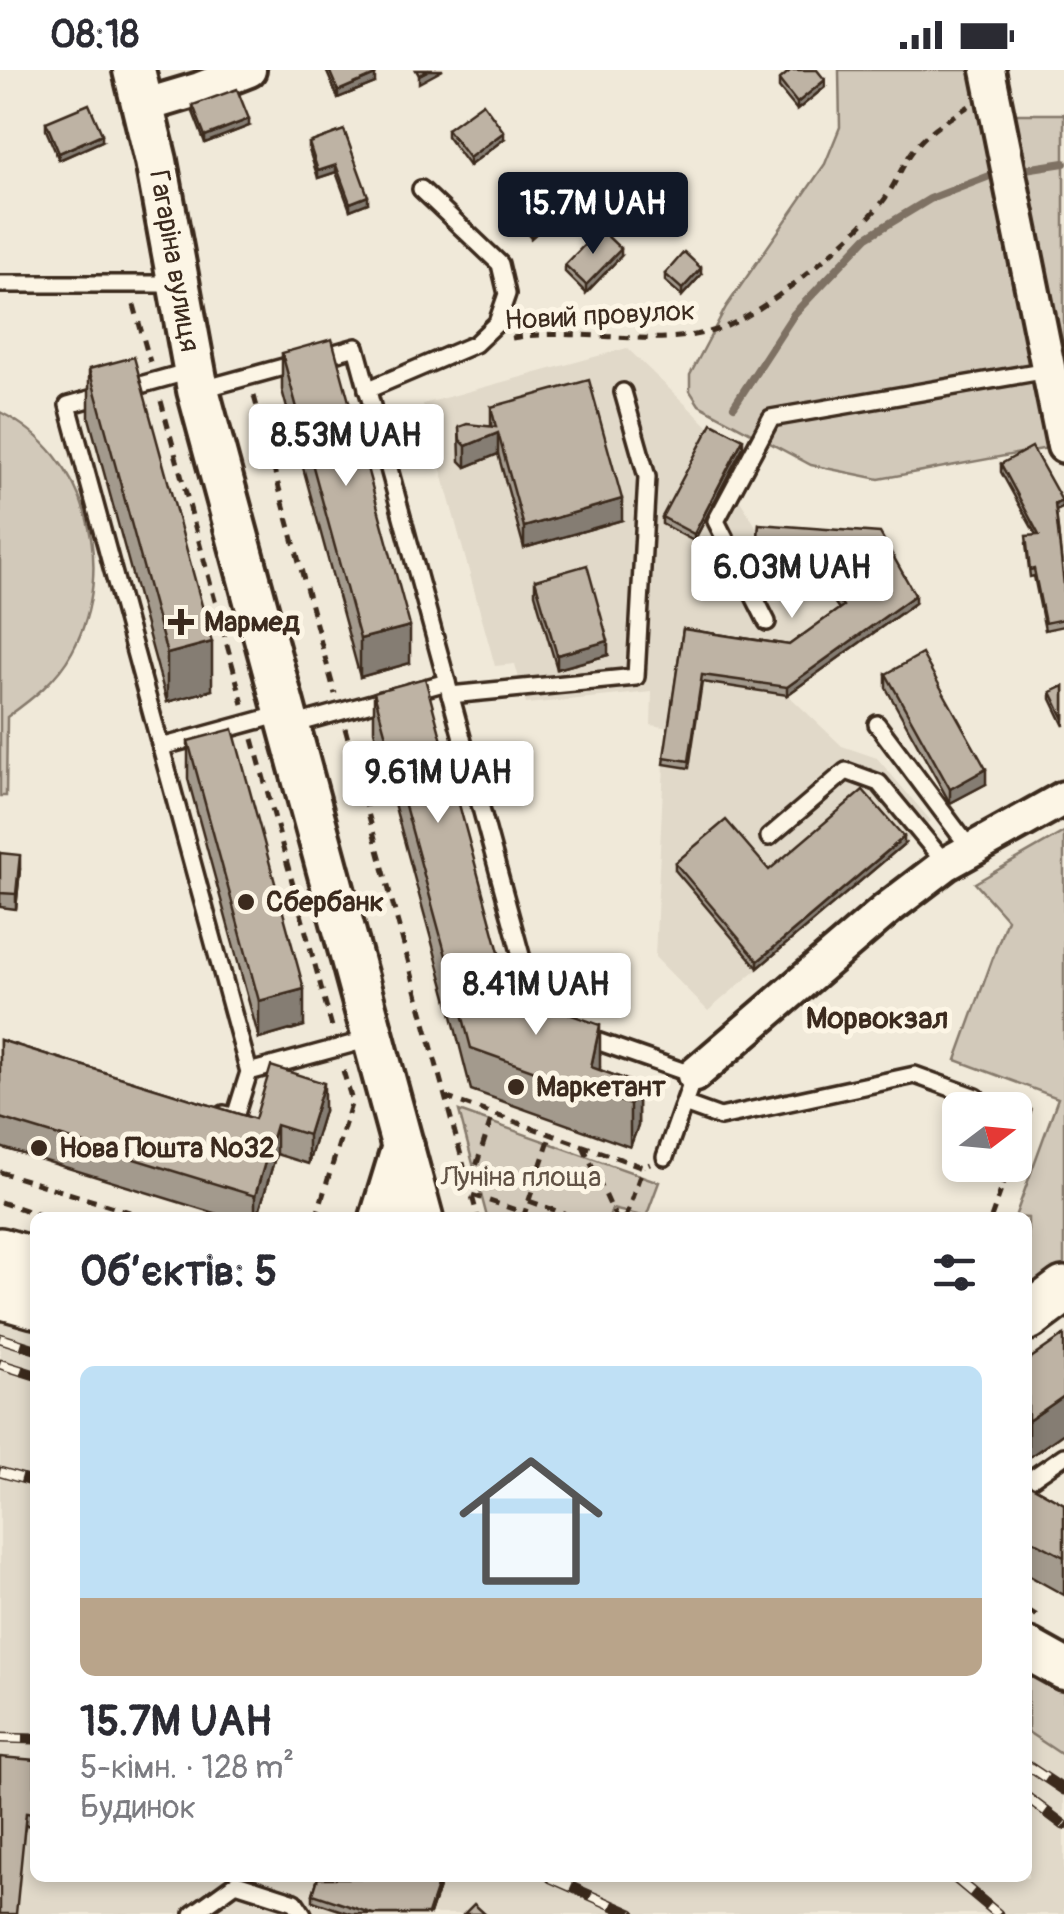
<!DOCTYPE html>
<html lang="uk">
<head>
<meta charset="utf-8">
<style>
	:root { --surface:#fff; --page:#f7f7f7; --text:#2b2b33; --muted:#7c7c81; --accent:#111827 }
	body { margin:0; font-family:Pangolin,sans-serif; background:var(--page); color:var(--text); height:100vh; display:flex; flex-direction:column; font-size:38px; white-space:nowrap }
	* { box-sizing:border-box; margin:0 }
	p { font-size:32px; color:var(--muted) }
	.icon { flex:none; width:55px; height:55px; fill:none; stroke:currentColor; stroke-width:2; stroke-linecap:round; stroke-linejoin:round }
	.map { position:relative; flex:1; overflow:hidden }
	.side { position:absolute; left:30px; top:1142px; width:1002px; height:670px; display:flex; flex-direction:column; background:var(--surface); border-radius:15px; box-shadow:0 5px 15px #0003 }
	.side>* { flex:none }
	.needle { width:65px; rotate:74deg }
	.controls { position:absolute; left:942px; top:1022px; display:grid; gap:20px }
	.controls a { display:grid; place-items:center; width:90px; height:90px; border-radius:15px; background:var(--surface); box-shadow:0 5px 15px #0003; font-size:50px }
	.price { position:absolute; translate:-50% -85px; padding:0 22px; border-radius:10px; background:#fff; color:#222; font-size:32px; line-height:65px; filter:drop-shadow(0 2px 5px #0008) }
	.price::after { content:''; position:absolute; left:50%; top:60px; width:30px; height:22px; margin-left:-15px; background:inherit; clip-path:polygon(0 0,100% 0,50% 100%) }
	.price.current { background:var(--accent); color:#fff }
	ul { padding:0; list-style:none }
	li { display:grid; align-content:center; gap:20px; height:530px; padding:0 50px }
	li span { display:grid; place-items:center; height:310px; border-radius:15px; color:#555 }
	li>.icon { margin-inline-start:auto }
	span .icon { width:180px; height:180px; fill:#fffc; stroke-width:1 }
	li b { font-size:42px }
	h2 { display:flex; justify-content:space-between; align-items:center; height:120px; padding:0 50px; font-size:42px }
	.status { display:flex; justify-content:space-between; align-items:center; height:70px; padding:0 50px; background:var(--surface); direction:ltr }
	.status svg { height:28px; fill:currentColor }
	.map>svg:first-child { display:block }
</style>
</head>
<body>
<div class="status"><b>08:18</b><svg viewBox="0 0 49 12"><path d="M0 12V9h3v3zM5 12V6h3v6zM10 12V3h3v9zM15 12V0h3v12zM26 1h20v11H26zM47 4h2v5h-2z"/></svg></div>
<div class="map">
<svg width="1064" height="1844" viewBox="0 0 1064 1844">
	<rect width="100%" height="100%" fill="#f0e9d9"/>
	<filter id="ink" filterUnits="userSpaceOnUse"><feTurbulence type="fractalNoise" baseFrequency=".01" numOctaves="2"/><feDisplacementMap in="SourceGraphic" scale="20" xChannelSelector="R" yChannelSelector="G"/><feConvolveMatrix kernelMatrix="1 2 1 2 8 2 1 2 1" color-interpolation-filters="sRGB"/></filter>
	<g filter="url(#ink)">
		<!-- built -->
		<g fill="#e1d9c9">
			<polygon points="627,278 712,360 762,387 739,429 759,461 880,470 915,533 788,625 842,676 877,688 931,751 708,941 655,887 664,694 669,658 651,655 652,622 526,634 515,594 495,596 423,334"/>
			<polygon points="0,1251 35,1262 35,1808 1028,1808 1028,1662 1064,1686 1064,1844 0,1844"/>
		</g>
		<!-- green -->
		<g fill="#d2c9ba" stroke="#867a6c" stroke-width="2.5">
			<polygon points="839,0 970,0 1048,378 879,409 811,395 699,335 690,321 690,305 726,237 825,94 840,57"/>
			<polygon points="1011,44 1064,44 1064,302"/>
			<path d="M0 342C88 385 118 498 72 582 57 610 32 629 7 647L6 726H0Z"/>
			<polygon points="1064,762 1064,1207 1028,1233 1028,1148 1015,1147 1058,1028 956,990 1007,849 975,813"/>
			<polygon points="459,1041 659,1112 646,1147 612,1139 609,1147 487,1147"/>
			<polygon points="1028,1597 1064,1617 1064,1686 1028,1662"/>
		</g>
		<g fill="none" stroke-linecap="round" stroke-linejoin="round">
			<!-- stream -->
			<g stroke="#7e7163" stroke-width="8">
				<polyline points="1019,100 1064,93"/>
				<polyline points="734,336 794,244 867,167 930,129 1000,102"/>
			</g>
			<defs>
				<g id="service">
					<polyline points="0,214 177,214"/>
					<polyline points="320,287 356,277 538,948"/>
					<polyline points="194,300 68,335 249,1002 235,1047 224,1044"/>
					<polyline points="199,320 298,293"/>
					<polyline points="367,320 475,274 497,253 507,224 500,194 421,119"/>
					<polyline points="767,552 716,451 771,348 1048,300"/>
					<polyline points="450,625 636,607 647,407 623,322"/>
					<polyline points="877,654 972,781"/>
					<polyline points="292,655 447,612"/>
					<polyline points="161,677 282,644"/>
					<polyline points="769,767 846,701 879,713 946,794"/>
					<polyline points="582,966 694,1005 665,1087"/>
					<polyline points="249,1002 370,969"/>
					<polyline points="684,1034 720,1047 915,1005 976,1027"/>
					<polyline points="1028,1411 1064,1386"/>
					<polyline points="193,1844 236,1813 295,1832 303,1844"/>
				</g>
				<g id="minor">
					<polyline points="988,0 1064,376"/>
					<polyline points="143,36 200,19 249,0"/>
					<polyline points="694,1005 887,839 946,794 1064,728"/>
				</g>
				<g id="tertiary">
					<polyline points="134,0 156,91 198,320 422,1148"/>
					<polyline points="381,1148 403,1076"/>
					<polyline points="1028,1579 1064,1599"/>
				</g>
				<g id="secondary">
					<polyline points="0,1181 35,1191"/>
					<polyline points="0,1225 35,1235"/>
					<polyline points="1028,1247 1064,1220"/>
				</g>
			</defs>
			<!-- service casing -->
			<use href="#service" stroke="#3b2a1e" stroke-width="22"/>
			<!-- minor casing -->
			<use href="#minor" stroke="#3b2a1e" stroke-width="40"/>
			<!-- tertiary casing -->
			<use href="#tertiary" stroke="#3b2a1e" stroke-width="48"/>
			<!-- secondary casing -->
			<use href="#secondary" stroke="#3b2a1e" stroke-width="52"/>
			<!-- path -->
			<g stroke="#3b2a1e" stroke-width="5" stroke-dasharray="10 8" stroke-linecap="butt">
				<polyline points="134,235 150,292"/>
				<path d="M512 268C579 256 649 280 716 260 762 247 854 168 884 130 896 114 902 94 915 78 928 60 951 48 969 36"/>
				<polyline points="254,326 335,624"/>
				<polyline points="161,331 243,634"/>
				<polyline points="345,658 478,1148"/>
				<polyline points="253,669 332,957"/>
				<polyline points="445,1027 643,1097 650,1094"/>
				<polyline points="994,1028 1030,1040 1015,1081"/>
				<polyline points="583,1076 616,1148"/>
				<polyline points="0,1102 149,1148"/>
				<polyline points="471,1112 493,1044"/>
				<polyline points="472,1125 525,1143"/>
				<polyline points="529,1131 576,1148"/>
				<polyline points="0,1132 50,1148"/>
				<polyline points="316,1148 352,1031 342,997"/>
				<polyline points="523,1148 551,1064"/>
				<polyline points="625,1148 643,1097"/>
				<polyline points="991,1148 1010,1095"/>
				<polyline points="1028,1540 1039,1547"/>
			</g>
			<!-- service -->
			<use href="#service" stroke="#fcf5e5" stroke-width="15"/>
			<!-- minor -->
			<use href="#minor" stroke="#fcf5e5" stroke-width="32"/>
			<!-- tertiary -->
			<use href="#tertiary" stroke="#fcf5e5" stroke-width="40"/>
			<!-- secondary -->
			<use href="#secondary" stroke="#fcf5e5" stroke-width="45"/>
			<defs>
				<g id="rail">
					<polyline points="0,1268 35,1279"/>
					<polyline points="0,1294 35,1305"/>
					<polyline points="0,1402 35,1412"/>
					<polyline points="0,1668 35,1669"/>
					<polyline points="1028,1696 1064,1720"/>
					<polyline points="1028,1728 1064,1755"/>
					<polyline points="551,1808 632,1844"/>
					<polyline points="955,1808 998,1844"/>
				</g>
			</defs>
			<!-- rail casing -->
			<use href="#rail" stroke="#3b2a1e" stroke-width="11"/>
			<!-- rail -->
			<use href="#rail" stroke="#fcf5e5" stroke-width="8" stroke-dasharray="22" stroke-linecap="butt"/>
		</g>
		<!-- wall -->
		<g fill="#a39a8d" stroke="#3b2a1e" stroke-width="2.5">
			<polygon points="326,0 372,0 375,13 338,28"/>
			<polygon points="779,10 825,17 797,40 779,18"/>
			<polygon points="193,35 249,56 205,73 193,42"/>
			<polygon points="46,52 102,71 59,90 46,60"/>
			<polygon points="447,59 504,69 469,96 447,66"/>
			<polygon points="344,60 368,133 350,140 336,102 318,108 309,80 309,73"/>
			<polygon points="538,115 566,137 531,168 506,140 506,133"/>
			<polygon points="621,186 586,223 565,202 565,195"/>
			<polygon points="665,204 701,205 682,226 665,211"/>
			<polygon points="282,283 410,593 360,607 282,320"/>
			<polygon points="89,299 212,620 167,632 89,348"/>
			<polygon points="491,337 622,450 524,478 498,384 466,397 460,391 459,357 491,356"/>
			<polygon points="743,377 694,471 662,454 662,447"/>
			<polygon points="1001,394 1062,438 1056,441 1064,515 1064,556 1045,560 1034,506 1030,507 1026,473 1036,465 1001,402"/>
			<polygon points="759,454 915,533 787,625 702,612 689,698 664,694 683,559 789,575 839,539 813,501 804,501 804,494 757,490"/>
			<polygon points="535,510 608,585 557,599 535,524"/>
			<polygon points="886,604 986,714 950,733 886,618"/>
			<polygon points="1064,616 1064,656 1051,629 1051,622"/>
			<polygon points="374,622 501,919 600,997 600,1000 638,1014 638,1056 630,1077 471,1020 451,942 374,660"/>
			<polygon points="188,671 304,956 259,969 188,709"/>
			<polygon points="904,774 758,898 675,800 675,793 769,800"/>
			<polygon points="0,783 20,799 16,839 0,837"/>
			<polygon points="0,970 255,1049 324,1041 308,1094 276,1084 257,1148 230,1148 0,1077"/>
			<polygon points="1028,1414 1064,1434 1064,1525 1028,1505"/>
			<polygon points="35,1690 35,1756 26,1755 0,1844"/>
			<polygon points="318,1808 442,1808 430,1844 351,1844 313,1831 313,1824"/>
		</g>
		<!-- shaded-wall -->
		<g fill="#857d73" stroke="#3b2a1e" stroke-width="2.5">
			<polygon points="429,0 443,0 419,13 419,5"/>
			<polygon points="375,5 375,13 338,28 338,21"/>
			<polygon points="825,10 825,17 797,40 797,33"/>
			<polygon points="249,49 249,56 205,73 205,66"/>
			<polygon points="504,62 504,69 469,96 469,88"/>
			<polygon points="102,64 102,71 59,90 59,83"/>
			<polygon points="336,95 336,102 318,108 318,101"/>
			<polygon points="368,126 368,133 350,140 350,133"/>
			<polygon points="566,130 566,137 531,168 531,161"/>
			<polygon points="621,179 621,186 586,223 586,215"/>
			<polygon points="701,198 701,205 682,226 682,219"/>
			<polygon points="498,363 498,384 466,397 466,376"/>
			<polygon points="743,369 743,377 694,471 694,464"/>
			<polygon points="622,429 622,450 524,478 524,457"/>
			<polygon points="1062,431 1062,438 1055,441 1055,434"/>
			<polygon points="915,525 915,533 787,625 787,617"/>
			<polygon points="410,556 410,593 360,607 360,569"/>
			<polygon points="608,571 608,585 557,599 557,585"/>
			<polygon points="212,572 212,620 167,632 167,584"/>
			<polygon points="986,699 986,714 950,733 950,719"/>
			<polygon points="904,767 904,774 758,898 758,891"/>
			<polygon points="20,785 20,799 16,839 16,824"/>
			<polygon points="501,890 501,928 452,904"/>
			<polygon points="304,919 304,956 259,969 259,931"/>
			<polygon points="600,955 600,997 595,1022 591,997"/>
			<polygon points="324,1013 324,1041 308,1094 308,1065"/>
			<polygon points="638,1014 638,1056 630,1077 630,1035"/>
			<polygon points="276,1055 276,1084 257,1148 255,1148 255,1126"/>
			<polygon points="1064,1326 1064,1363 1028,1388 1028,1351"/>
			<polygon points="440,1808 442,1808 430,1844 428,1844"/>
		</g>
		<!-- building -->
		<g fill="#beb3a4" stroke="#3b2a1e" stroke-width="2.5">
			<polygon points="329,0 372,0 375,5 338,21"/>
			<polygon points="416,0 429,0 419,5"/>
			<polygon points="791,0 817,0 825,10 797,33 779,10"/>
			<polygon points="237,19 249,49 205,66 193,35"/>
			<polygon points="483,33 504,62 469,88 447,59"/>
			<polygon points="89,34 102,64 59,83 46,52"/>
			<polygon points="344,60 368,126 350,133 336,95 318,101 309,73"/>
			<polygon points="547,108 566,130 531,161 506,133 533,109 538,115"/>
			<polygon points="600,159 621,179 586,215 565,195"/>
			<polygon points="684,182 701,198 682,219 665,204"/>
			<polygon points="332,269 410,556 360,569 282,283"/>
			<polygon points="134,287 212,572 167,584 89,299"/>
			<polygon points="589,310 622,429 524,457 498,363 466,376 460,370 459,357 467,354 496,357 491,337"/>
			<polygon points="712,353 743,369 694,464 662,447"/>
			<polygon points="1032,377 1062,431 1055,434 1064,515 1064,549 1045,553 1034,499 1030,500 1026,466 1039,465 1001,394"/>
			<polygon points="759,454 880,463 915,525 787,617 702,605 689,691 664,687 683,559 789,575 843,536 813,494 804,493 804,486 757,483"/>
			<polygon points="587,495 608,571 557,585 535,510"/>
			<polygon points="922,584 986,699 950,719 886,604"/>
			<polygon points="425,608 501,890 455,903 451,902 451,904 374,622"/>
			<polygon points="1064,616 1064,649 1051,622"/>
			<polygon points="233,659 304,919 259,931 188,671"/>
			<polygon points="863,720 904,767 758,891 675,793 726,750 769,800"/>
			<polygon points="0,783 20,785 16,824 0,823"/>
			<polygon points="451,902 600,955 591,997 638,1014 630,1035 471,978"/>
			<polygon points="0,970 255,1049 271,996 324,1013 308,1065 276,1055 255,1126 0,1048"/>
			<polygon points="1064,1265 1064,1326 1028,1351 1028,1290"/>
			<polygon points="1028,1414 1064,1434 1064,1487 1028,1468"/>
			<polygon points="0,1687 35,1690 35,1744 26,1743 16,1844 0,1844"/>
			<polygon points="318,1808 440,1808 428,1844 373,1844 313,1824"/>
			<polygon points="474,1834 485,1844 464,1844"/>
		</g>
	</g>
	<!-- markers -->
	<g fill="#3b2a1e" stroke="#fcf5e5" stroke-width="4">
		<path d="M176 537h10v10h10v10h-10v10h-10v-10h-10v-10h10z"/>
		<circle cx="246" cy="832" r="10"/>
		<circle cx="516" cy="1017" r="10"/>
		<circle cx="39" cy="1078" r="10"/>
	</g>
	<g text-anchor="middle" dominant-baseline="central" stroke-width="10" stroke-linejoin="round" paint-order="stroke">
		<!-- street labels -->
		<g font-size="28" fill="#3b2a1e" stroke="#fcf5e5">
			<text transform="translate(174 191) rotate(80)">Гагаріна вулиця</text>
			<text transform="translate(600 246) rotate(-3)">Новий провулок</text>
		</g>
		<!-- poi labels -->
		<g font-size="28" font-weight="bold" fill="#3b2a1e" stroke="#fcf5e5" text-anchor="start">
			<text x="204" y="552">Мармед</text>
			<text x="266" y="832">Сбербанк</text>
			<text x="536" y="1017">Маркетант</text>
			<text x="59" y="1078">Нова Пошта №32</text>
		</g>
		<!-- park labels -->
		<g font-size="28" fill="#615245" stroke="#fcf5e5">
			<text x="521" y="1107">Луніна площа</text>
		</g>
		<!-- neighbourhood labels -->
		<g font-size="30" font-weight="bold" fill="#3b2a1e" stroke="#fcf5e5">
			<text x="877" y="948">Морвокзал</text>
		</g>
	</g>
</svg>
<div class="controls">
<a><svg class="needle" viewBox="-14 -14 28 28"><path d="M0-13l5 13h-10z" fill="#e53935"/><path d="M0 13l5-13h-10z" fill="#7c7c81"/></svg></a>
</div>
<b class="price current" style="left:593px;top:187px">15.7M UAH</b>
<b class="price" style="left:346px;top:419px">8.53M UAH</b>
<b class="price" style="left:792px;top:551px">6.03M UAH</b>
<b class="price" style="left:438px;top:756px">9.61M UAH</b>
<b class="price" style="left:536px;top:968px">8.41M UAH</b>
<section class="side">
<h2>Об’єктів: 5<svg class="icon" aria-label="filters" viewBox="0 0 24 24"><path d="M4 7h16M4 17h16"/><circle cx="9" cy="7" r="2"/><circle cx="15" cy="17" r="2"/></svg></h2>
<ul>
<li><span style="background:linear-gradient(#bfe0f5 75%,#b9a48a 0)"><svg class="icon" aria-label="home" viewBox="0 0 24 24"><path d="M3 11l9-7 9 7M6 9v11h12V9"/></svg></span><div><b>15.7M UAH</b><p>5-кімн. · 128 m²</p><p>Будинок</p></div></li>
</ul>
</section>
</div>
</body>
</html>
